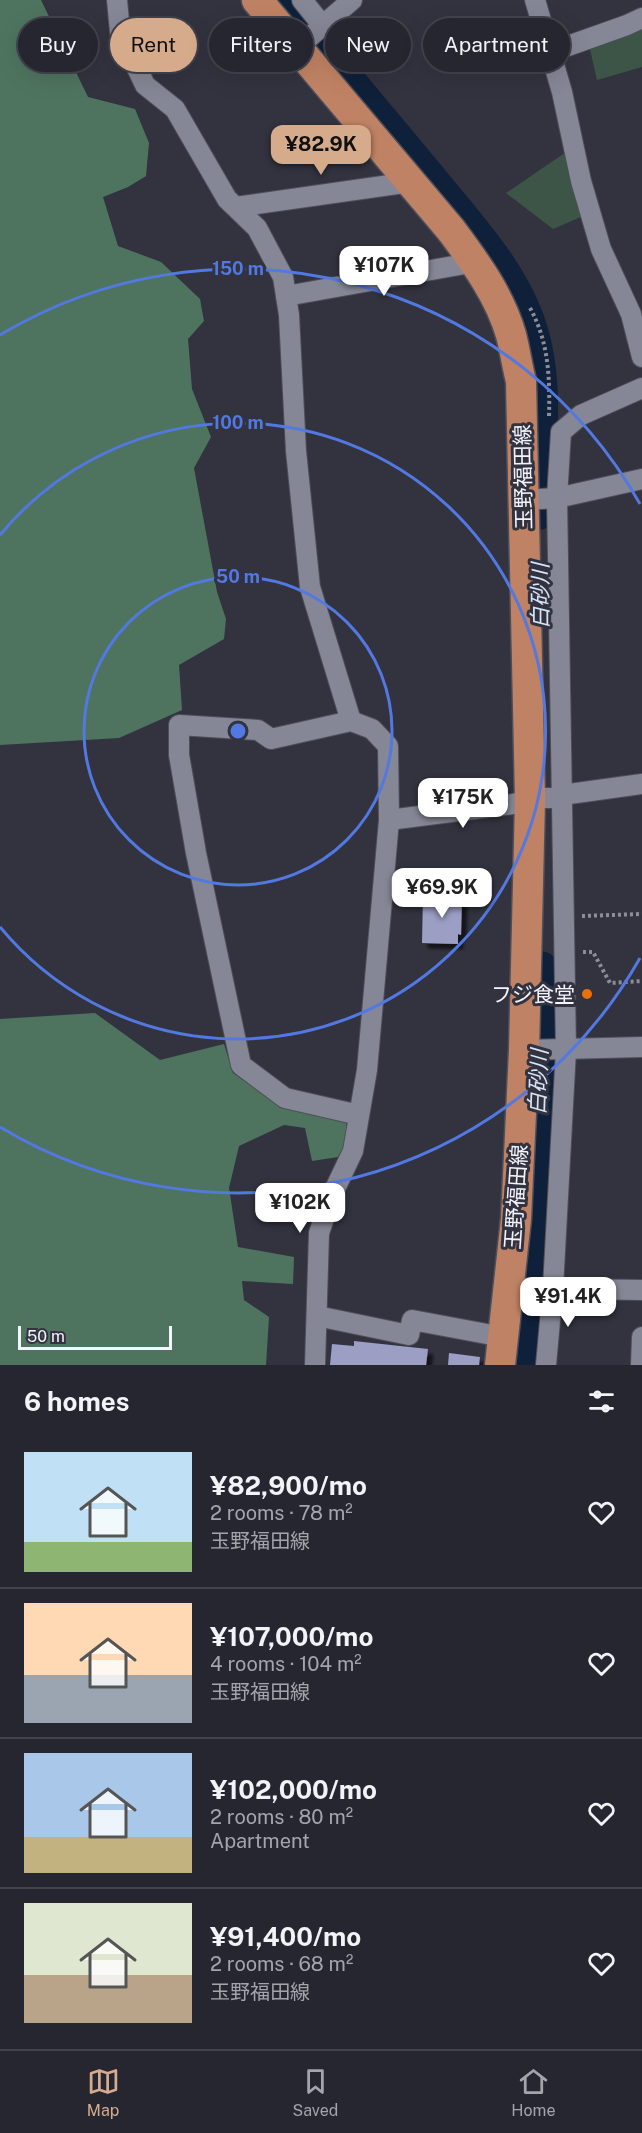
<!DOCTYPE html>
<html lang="en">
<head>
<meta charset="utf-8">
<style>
	:root { --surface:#262630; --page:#2e2e38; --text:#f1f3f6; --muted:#a4a5ab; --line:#42434c; --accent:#d6ab8b }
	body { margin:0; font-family:"Public Sans","Noto Sans JP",sans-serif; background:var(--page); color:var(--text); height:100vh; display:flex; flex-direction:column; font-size:22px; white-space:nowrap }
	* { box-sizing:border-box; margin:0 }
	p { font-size:20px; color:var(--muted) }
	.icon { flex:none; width:33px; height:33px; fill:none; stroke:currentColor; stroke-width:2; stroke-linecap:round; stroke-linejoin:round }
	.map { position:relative; height:1365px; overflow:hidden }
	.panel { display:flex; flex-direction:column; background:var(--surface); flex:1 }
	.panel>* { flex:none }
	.banner { position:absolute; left:18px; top:18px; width:606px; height:54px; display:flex; gap:12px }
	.scale { position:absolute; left:18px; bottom:15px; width:154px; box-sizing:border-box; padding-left:6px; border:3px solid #f3f4fd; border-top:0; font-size:16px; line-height:21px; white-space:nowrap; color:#f3f4fd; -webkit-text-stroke:4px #333340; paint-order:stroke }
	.price { position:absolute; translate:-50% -51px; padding:0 14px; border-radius:12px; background:#fff; color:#222; font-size:20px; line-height:39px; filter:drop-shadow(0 2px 3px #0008) }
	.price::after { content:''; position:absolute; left:50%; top:36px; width:18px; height:14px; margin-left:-9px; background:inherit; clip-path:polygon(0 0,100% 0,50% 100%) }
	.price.on { background:var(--accent); color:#111 }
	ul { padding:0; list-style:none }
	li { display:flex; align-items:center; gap:18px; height:150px; padding:0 24px }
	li+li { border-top:2px solid var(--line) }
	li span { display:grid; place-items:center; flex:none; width:168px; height:120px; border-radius:0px; color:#555 }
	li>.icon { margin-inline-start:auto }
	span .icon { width:72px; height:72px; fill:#fffc; stroke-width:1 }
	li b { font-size:26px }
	h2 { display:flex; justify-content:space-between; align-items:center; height:72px; padding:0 24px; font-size:26px }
	.tag { padding:0 21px; border-radius:27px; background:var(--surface); box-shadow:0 6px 24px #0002,0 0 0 2px var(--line); font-size:21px; line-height:54px }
	.tag.on { background:var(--accent); color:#111 }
	.dock { display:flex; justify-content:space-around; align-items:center; height:84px; border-top:2px solid var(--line); background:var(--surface); font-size:16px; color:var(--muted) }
	.dock a { display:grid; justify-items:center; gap:3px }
	.dock .on { color:var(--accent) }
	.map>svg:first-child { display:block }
</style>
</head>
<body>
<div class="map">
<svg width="642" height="1365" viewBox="0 0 642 1365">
	<defs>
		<filter id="shadow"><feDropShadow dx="5.5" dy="5.5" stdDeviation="1.5" flood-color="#0009"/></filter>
	</defs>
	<rect width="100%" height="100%" fill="#333340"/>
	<!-- green -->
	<g fill="#3c5546">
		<polygon points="642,25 642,67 597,80 589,45"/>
		<polygon points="569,150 583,216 553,229 506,193"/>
	</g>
	<!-- forest -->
	<g fill="#4e745f">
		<polygon points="0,0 41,0 88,97 135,109 149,143 146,176 128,187 103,197 118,246 161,262 200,299 204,321 188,339 192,389 211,437 194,468 217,592 226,619 224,639 179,665 182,710 119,738 0,745"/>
		<polygon points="95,1013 160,1060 224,1044 233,1073 263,1094 346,1117 347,1141 338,1157 312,1161 305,1128 284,1125 239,1146 229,1188 238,1247 294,1257 293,1284 242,1281 244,1300 269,1317 266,1365 0,1365 0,1019"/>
	</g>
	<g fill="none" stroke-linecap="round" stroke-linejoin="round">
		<!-- river -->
		<g stroke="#0f203a" stroke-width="38">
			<path d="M278 0C329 61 381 122 432 184 468 228 512 275 529 331 547 389 535 451 538 511"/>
			<polyline points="528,1280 539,1059 540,970"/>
			<polyline points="519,1365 526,1297"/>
		</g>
	</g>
	<!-- building -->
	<g fill="#9c9ec4" filter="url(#shadow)">
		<polygon points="423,895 462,896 461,935 458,934 458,944 422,943"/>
		<polygon points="354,1341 428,1349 426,1365 330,1365 332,1344 354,1346"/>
		<polygon points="449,1353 480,1357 479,1365 448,1365"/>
	</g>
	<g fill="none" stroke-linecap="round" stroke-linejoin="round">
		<defs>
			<g id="street">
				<polyline points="117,0 120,32 145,85 175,109 227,199 257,228 283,277 289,315 296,451 310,587 351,721"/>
				<polyline points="302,0 323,26"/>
				<polyline points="535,0 562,92 581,181 601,249 631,314 642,357"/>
				<polyline points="297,48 352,0"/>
				<polyline points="551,52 627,25 642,18"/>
				<polyline points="236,207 411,182"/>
				<polyline points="286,296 476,262"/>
				<polyline points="523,500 557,498 642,479"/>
				<polyline points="389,820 513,804 538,798 556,798 569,794 642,784"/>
				<polyline points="524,1050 642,1047"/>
				<polyline points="510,1288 642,1290"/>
				<polyline points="317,1316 409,1335 412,1320 503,1337"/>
				<polyline points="315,1365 319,1233 332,1195 353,1151 367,1070 389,820 388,746 372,729 351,721 271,739 258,730 179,725 179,755 196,853 241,1065 285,1098 359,1115"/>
				<polyline points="546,1365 553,1288 566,1050 557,498 561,432 581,415 642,388"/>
				<polyline points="641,1365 642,1337"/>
			</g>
			<path id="primary" d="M257 0 451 230C475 262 500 296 511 335 515 350 517 366 521 381L530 800 524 1050 516 1219 500 1365"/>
		</defs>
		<!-- street casing -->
		<use href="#street" stroke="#4e4f5a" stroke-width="22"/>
		<!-- primary casing -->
		<use href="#primary" stroke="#4e4f5a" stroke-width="33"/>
		<!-- path -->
		<g stroke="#8c8d98" stroke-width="4" stroke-dasharray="3 3" stroke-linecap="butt">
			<path d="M530 308C549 342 550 379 549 417"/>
			<polyline points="582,916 642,914"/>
			<polyline points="583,952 593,952 610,983 642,981"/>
		</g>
		<!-- street -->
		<use href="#street" stroke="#868796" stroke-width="20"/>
		<!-- primary -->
		<use href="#primary" stroke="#c08264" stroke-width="30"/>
	</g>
	<!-- distance rings -->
	<g fill="none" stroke="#5278e1" stroke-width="3">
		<circle cx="238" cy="731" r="154"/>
		<path d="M0 535A308 308 0 1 1 0 927"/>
		<path d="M640 958A462 462 0 0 1 0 1127M0 335A462 462 0 0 1 640 504"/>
	</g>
	<!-- markers -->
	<circle fill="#e8710a" stroke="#333340" stroke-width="2" cx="587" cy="994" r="6"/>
	<g text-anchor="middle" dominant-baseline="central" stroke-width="6" stroke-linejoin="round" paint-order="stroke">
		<!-- street labels -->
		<g font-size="21" fill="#f3f4fd" stroke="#333340">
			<text transform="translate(523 477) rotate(-91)">玉野福田線</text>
			<text transform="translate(516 1197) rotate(-86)">玉野福田線</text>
		</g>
		<!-- poi labels -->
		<g font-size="21" fill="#f3f4fd" stroke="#333340" text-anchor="end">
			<text x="575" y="994">フジ食堂</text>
		</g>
		<!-- water labels -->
		<g font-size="22" font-style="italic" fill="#d7e5fb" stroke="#333340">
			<text transform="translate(540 596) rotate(-90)">白砂川</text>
			<text transform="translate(538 1082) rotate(-88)">白砂川</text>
		</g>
	</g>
	<circle cx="238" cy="731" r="9" fill="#5278e1" stroke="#333340" stroke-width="3"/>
	<g font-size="18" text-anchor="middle" font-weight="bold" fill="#5278e1" stroke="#333340" stroke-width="6" stroke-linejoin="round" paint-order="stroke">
		<text x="238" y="275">150 m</text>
		<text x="238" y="429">100 m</text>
		<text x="238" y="583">50 m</text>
	</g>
</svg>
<div class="scale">50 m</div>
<b class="price on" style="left:321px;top:176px">¥82.9K</b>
<b class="price" style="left:384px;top:297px">¥107K</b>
<b class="price" style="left:463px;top:829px">¥175K</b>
<b class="price" style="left:442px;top:919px">¥69.9K</b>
<b class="price" style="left:300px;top:1234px">¥102K</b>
<b class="price" style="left:568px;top:1328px">¥91.4K</b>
<div class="banner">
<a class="tag">Buy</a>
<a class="tag on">Rent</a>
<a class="tag">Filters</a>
<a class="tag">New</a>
<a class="tag">Apartment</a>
</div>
</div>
<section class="panel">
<h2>6 homes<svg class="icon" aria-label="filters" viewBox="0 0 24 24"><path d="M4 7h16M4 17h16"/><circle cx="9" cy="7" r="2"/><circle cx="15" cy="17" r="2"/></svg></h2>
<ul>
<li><span style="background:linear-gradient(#bfe0f5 75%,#8fb573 0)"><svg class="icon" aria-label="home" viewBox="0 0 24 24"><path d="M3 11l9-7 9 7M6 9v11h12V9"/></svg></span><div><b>¥82,900/mo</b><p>2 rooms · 78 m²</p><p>玉野福田線</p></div><svg class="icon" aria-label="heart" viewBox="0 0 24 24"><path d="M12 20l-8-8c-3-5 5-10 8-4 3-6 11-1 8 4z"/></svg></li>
<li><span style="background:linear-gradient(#ffd9b3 60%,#9aa5b1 0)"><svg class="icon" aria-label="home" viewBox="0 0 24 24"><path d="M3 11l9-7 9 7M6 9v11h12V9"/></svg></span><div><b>¥107,000/mo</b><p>4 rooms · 104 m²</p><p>玉野福田線</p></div><svg class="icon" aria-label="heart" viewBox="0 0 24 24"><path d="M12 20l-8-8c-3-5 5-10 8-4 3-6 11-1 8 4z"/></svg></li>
<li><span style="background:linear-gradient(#a9c7e8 70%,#c2b280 0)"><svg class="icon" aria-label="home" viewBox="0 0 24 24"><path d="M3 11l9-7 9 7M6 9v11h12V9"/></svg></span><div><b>¥102,000/mo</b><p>2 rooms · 80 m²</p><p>Apartment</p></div><svg class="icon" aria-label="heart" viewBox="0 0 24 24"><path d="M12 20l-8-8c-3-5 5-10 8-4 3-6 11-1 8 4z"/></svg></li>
<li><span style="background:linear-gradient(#dfe7d0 60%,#b9a48a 0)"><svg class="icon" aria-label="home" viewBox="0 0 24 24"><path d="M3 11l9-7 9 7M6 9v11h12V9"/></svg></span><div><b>¥91,400/mo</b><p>2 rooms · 68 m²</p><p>玉野福田線</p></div><svg class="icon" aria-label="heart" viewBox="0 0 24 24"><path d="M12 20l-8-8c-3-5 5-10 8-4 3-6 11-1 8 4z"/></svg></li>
</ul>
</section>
<nav class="dock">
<a class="on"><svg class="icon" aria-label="map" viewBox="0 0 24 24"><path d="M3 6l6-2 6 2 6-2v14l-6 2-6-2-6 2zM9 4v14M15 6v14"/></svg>Map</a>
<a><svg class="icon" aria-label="saved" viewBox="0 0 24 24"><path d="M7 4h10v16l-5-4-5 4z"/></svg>Saved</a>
<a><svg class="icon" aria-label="home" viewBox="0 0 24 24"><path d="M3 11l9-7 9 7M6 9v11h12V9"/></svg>Home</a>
</nav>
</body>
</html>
